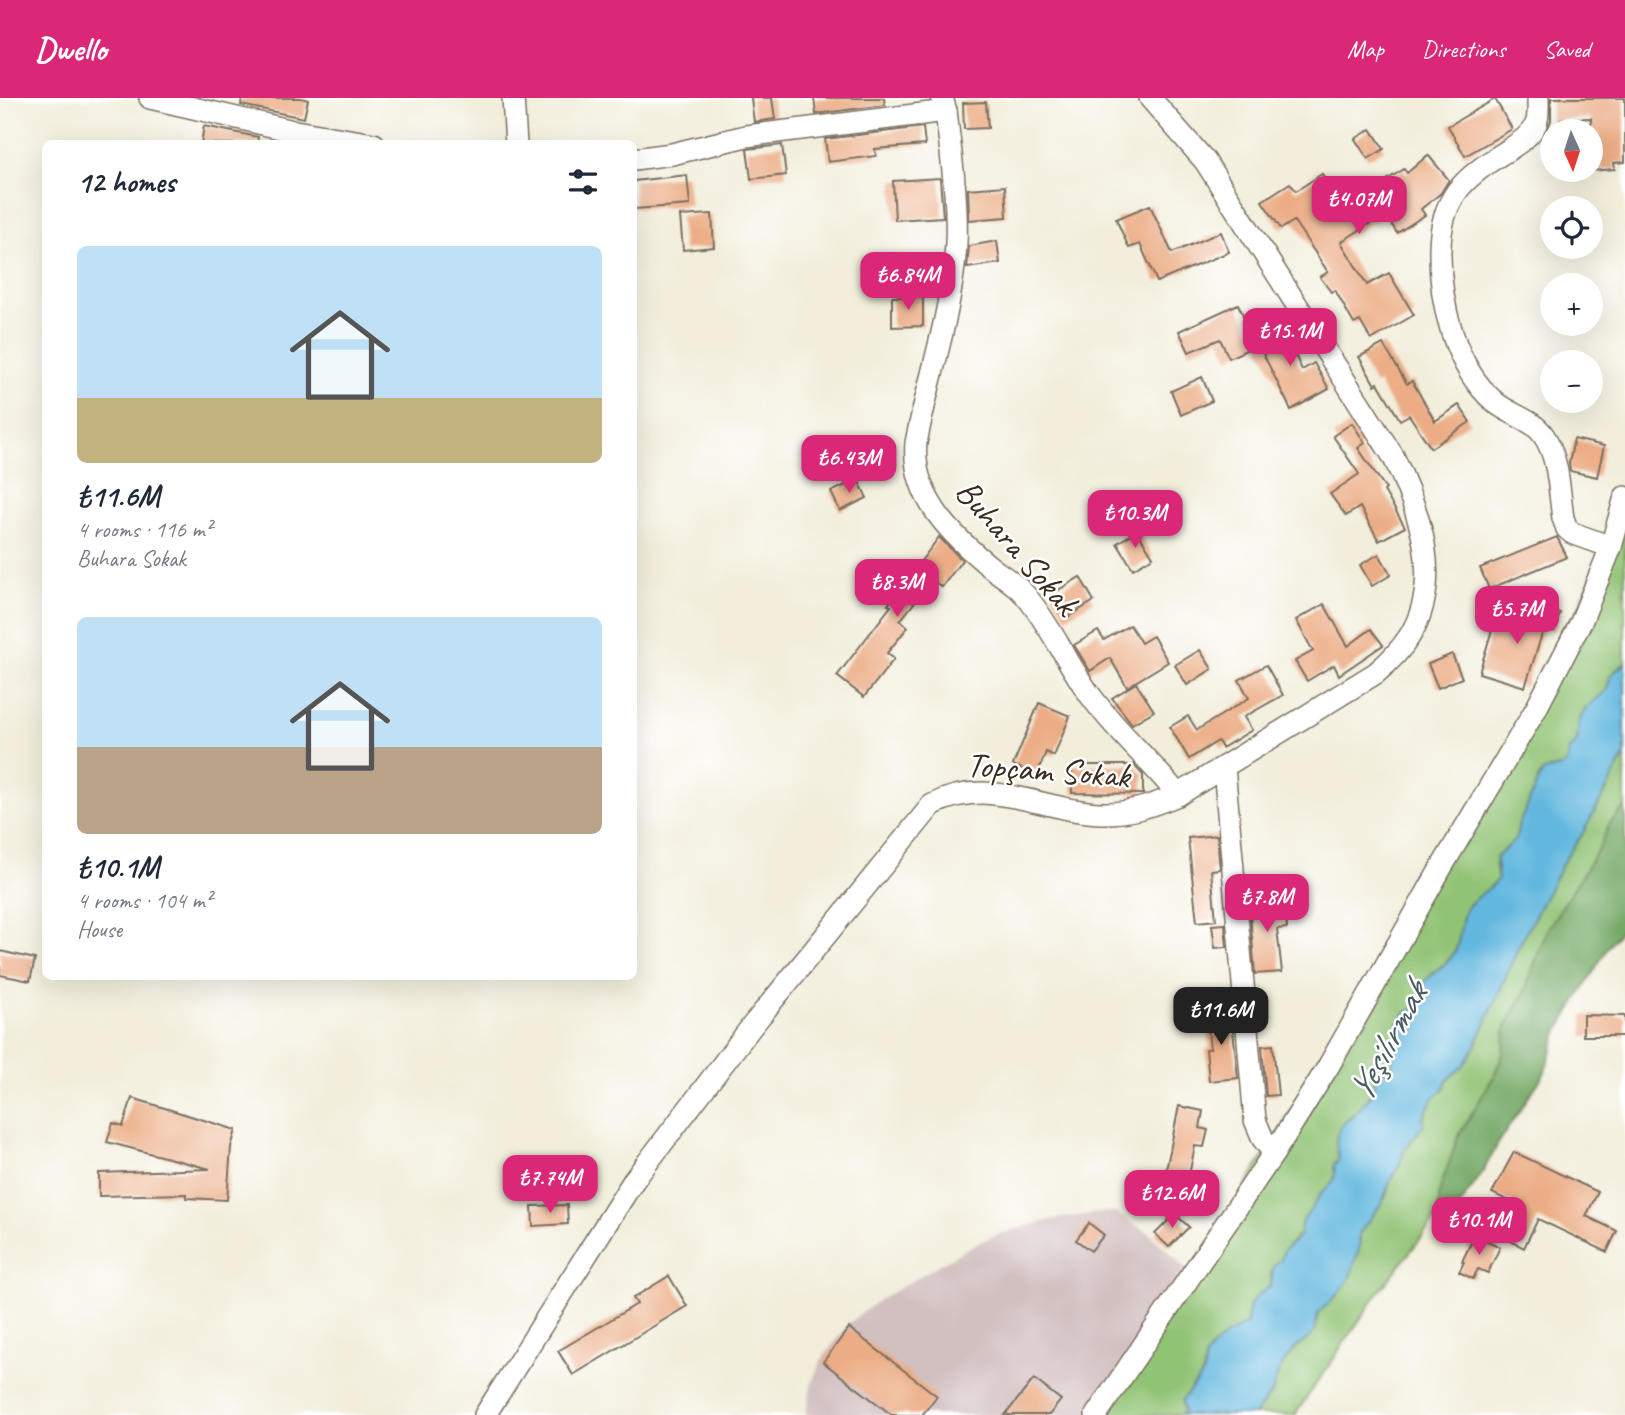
<!DOCTYPE html>
<html lang="en">
<head>
<meta charset="utf-8">
<style>
	:root { --surface:#fff; --page:#f6f6f7; --text:#1f2937; --muted:#747a83; --accent:#db2777 }
	body { margin:0; font-family:Caveat,sans-serif; background:var(--page); color:var(--text); height:100vh; display:flex; flex-direction:column; font-size:26px; white-space:nowrap }
	* { box-sizing:border-box; margin:0 }
	p { font-size:23px; color:var(--muted) }
	.icon { flex:none; width:38px; height:38px; fill:none; stroke:currentColor; stroke-width:2; stroke-linecap:round; stroke-linejoin:round }
	.map { position:relative; flex:1; overflow:hidden }
	.sheet { position:absolute; left:42px; top:42px; width:595px; height:840px; display:flex; flex-direction:column; background:var(--surface); border-radius:10px; box-shadow:0 7px 28px #0002 }
	.sheet>* { flex:none }
	.needle { width:46px; rotate:177deg }
	.tools { position:absolute; left:1540px; top:21px; display:grid; gap:14px }
	.tools a { display:grid; place-items:center; width:63px; height:63px; border-radius:50%; background:var(--surface); box-shadow:0 7px 28px #0002; font-size:35px }
	.price { position:absolute; translate:-50% -60px; padding:0 16px; border-radius:14px; background:var(--accent); color:#fff; font-size:23px; line-height:46px; filter:drop-shadow(0 2px 4px #0008) }
	.price::after { content:''; position:absolute; left:50%; top:42px; width:21px; height:16px; margin-left:-10px; background:inherit; clip-path:polygon(0 0,100% 0,50% 100%) }
	.price.active { background:#222; color:#fff }
	ul { padding:0; list-style:none }
	li { display:grid; align-content:center; gap:14px; height:371px; padding:0 35px }
	li span { display:grid; place-items:center; height:217px; border-radius:10px; color:#555 }
	li>.icon { margin-inline-start:auto }
	span .icon { width:126px; height:126px; fill:#fffc; stroke-width:1 }
	li b { font-size:30px }
	h2 { display:flex; justify-content:space-between; align-items:center; height:84px; padding:0 35px; font-size:30px }
	header { display:flex; align-items:center; gap:42px; box-sizing:border-box; height:98px; padding:0 35px; background:var(--accent); color:#fff }
	header strong { font-size:33px }
	nav { display:flex; gap:38px; margin-inline-start:auto; font-size:24px }
	.map>svg:first-child { display:block }
</style>
</head>
<body>
<header>
<strong>Dwello</strong>
<nav><a>Map</a><a>Directions</a><a>Saved</a></nav>
</header>
<div class="map">
<svg width="1625" height="1317" viewBox="0 0 1625 1317">
	<rect width="100%" height="100%" fill="#fff"/>
	<filter id="ink" filterUnits="userSpaceOnUse"><feTurbulence type="fractalNoise" baseFrequency=".0143" numOctaves="2"/><feDisplacementMap in="SourceGraphic" scale="14" xChannelSelector="R" yChannelSelector="G"/><feConvolveMatrix kernelMatrix="1 2 1 2 8 2 1 2 1" color-interpolation-filters="sRGB"/></filter>
	<filter id="wash" filterUnits="userSpaceOnUse"><feTurbulence type="fractalNoise" baseFrequency=".00686" numOctaves="4" result="noise"/><feDisplacementMap in="SourceGraphic" scale="28" xChannelSelector="R" yChannelSelector="G"/><feGaussianBlur stdDeviation="1.57" result="paint"/><feColorMatrix in="noise" values="0 0 0 0 0 0 0 0 0 0 0 0 0 0 0 0 0 1.4 0 .05"/><feComposite in="paint" operator="in"/></filter>
	<g filter="url(#wash)">
		<rect width="100%" height="100%" fill="#f2eedb"/>
		<!-- industrial -->
		<polygon fill="#d2bfc0" points="1105,1114 1116,1115 1149,1135 1192,1176 1096,1317 806,1317 811,1287 821,1262 848,1226 879,1202 971,1148 998,1136 1049,1122"/>
		<!-- green -->
		<g fill="#91c374" stroke="#667649" stroke-width="2">
			<path d="M1625 399V565L1613 574 1607 592 1586 610 1576 645 1569 652 1567 664 1561 669 1549 671 1539 679 1534 695 1519 726 1516 741 1495 764 1498 781C1489 793 1474 799 1466 811 1462 818 1460 844 1456 852 1449 867 1428 873 1424 889 1423 894 1425 899 1424 905L1404 916 1400 921 1393 965 1390 971 1378 974C1372 995 1364 1010 1345 1022L1338 1055 1339 1061 1335 1064V1078L1332 1086 1323 1093 1306 1119 1300 1136 1284 1152 1281 1162 1271 1173V1187L1255 1200 1250 1207 1247 1225C1234 1233 1211 1245 1205 1261 1203 1268 1205 1274 1200 1282 1190 1296 1181 1295 1184 1314L1180 1317H1096L1192 1176 1536 611Z"/>
			<polygon points="1625,657 1625,709 1610,725 1598,752 1547,832 1523,898 1506,929 1503,956 1494,978 1458,1039 1440,1091 1438,1118 1376,1198 1295,1317 1254,1317 1272,1295 1279,1271 1296,1250 1309,1240 1315,1232 1318,1215 1337,1197 1359,1152 1360,1134 1386,1098 1390,1083 1399,1068 1404,1052 1418,1034 1432,1000 1446,983 1463,968 1475,949 1519,848 1565,761 1583,735"/>
		</g>
		<!-- forest -->
		<polygon fill="#74a966" stroke="#586a42" stroke-width="2" points="1625,709 1625,826 1607,851 1559,932 1544,976 1500,1042 1481,1077 1458,1109 1438,1118 1440,1091 1458,1039 1494,978 1503,956 1506,929 1523,898 1547,832 1598,752 1610,725"/>
		<!-- water -->
		<path fill="#63b8df" stroke="#4f717e" stroke-width="2" d="M1625 565V657L1583 735 1565 761 1519 848 1475 949 1463 968 1446 983 1445 990 1432 1001 1423 1020V1027L1404 1052 1399 1068 1390 1083 1382 1105 1360 1134 1359 1152 1349 1181 1337 1197 1318 1215 1315 1232 1309 1240 1295 1250 1279 1271 1272 1294 1254 1317H1180L1184 1314 1182 1302 1204 1275 1205 1261 1210 1252 1226 1237 1247 1225 1250 1207 1255 1200 1271 1187 1273 1168 1281 1162 1284 1152 1294 1144 1300 1136 1301 1126 1323 1093 1332 1086 1335 1077 1334 1067 1339 1061C1337 1050 1334 1046 1338 1034 1343 1021 1353 1020 1360 1010 1364 1005 1371 998 1373 993 1379 977 1365 979 1390 971L1393 965 1390 950 1398 936 1400 921 1404 916 1424 905 1425 883C1435 873 1450 865 1456 852 1460 843 1461 819 1466 811 1474 799 1489 793 1498 781L1496 760 1516 741 1519 726 1543 673 1561 669 1567 664 1569 652 1576 645 1578 638V626L1586 610 1607 592 1610 578Z"/>
		<g id="blocks">
			<!-- building -->
			<g fill="#ecad86">
				<polygon points="242,0 301,0 308,2 304,20 241,7"/>
				<polygon points="751,0 772,0 775,21 754,24"/>
				<polygon points="814,0 884,0 885,7 816,16"/>
				<polygon points="1551,0 1625,0 1625,64 1614,65 1615,71 1591,73 1591,20 1561,21 1559,33 1547,33 1551,22"/>
				<polygon points="1495,1 1512,31 1465,58 1448,28"/>
				<polygon points="986,4 988,30 964,31 963,5"/>
				<polygon points="204,28 258,39 257,46 201,46"/>
				<polygon points="923,29 925,47 875,51 876,58 828,64 825,41"/>
				<polygon points="1371,31 1384,51 1368,61 1355,41"/>
				<polygon points="782,47 786,77 751,81 747,51"/>
				<polygon points="1428,57 1449,82 1441,95 1421,111 1425,117 1397,135 1385,116 1341,144 1367,187 1389,175 1414,217 1371,242 1360,223 1354,226 1335,192 1331,194 1320,179 1328,174 1294,123 1281,131 1262,103 1290,85 1296,93 1322,76 1344,109 1404,71 1407,75"/>
				<polygon points="687,77 690,107 634,111 634,83"/>
				<polygon points="940,80 943,119 895,122 893,83"/>
				<polygon points="1005,88 1007,119 969,122 968,91"/>
				<polygon points="1150,107 1172,155 1221,134 1229,154 1157,184 1140,146 1129,150 1116,121"/>
				<polygon points="712,116 714,149 683,152 680,118"/>
				<polygon points="997,143 1000,165 967,170 969,148"/>
				<polygon points="923,198 923,228 892,229 892,199"/>
				<polygon points="1238,206 1257,247 1229,260 1220,241 1189,254 1179,233"/>
				<polygon points="1280,225 1302,272 1314,265 1329,291 1291,312 1254,237"/>
				<polygon points="1383,246 1407,286 1412,283 1435,323 1459,307 1470,324 1431,350 1409,317 1400,322 1378,285 1375,287 1359,259"/>
				<polygon points="1202,279 1212,303 1181,317 1171,293"/>
				<polygon points="1352,325 1365,345 1358,350 1386,391 1384,393 1405,429 1379,443 1360,409 1346,418 1330,396 1359,376 1333,338"/>
				<polygon points="1574,341 1604,348 1597,379 1570,373 1569,365"/>
				<polygon points="858,381 867,400 840,413 831,394"/>
				<polygon points="1137,433 1153,459 1133,471 1117,445"/>
				<polygon points="939,439 962,462 942,489 932,482 900,523 908,529 887,555 894,561 864,599 837,578 891,508 888,507"/>
				<polygon points="1557,439 1567,459 1489,491 1480,470"/>
				<polygon points="1379,456 1391,477 1372,488 1360,467"/>
				<polygon points="1080,479 1094,503 1066,520 1052,496"/>
				<polygon points="1531,505 1560,515 1554,533 1544,530 1525,589 1479,575 1495,522 1523,531"/>
				<polygon points="1324,506 1348,548 1371,531 1383,547 1339,577 1334,567 1307,583 1295,563 1313,553 1296,522"/>
				<polygon points="1130,527 1141,545 1153,538 1168,564 1127,589 1110,560 1090,573 1074,547 1098,533 1104,542"/>
				<polygon points="1200,552 1212,571 1187,587 1175,567"/>
				<polygon points="1452,556 1462,580 1438,590 1428,566"/>
				<polygon points="1266,567 1283,597 1244,619 1252,632 1222,650 1218,643 1189,661 1170,629 1188,618 1197,632 1249,600 1239,582"/>
				<polygon points="1136,585 1154,613 1132,626 1112,600"/>
				<polygon points="1039,605 1070,618 1054,658 1046,654 1037,677 1013,667"/>
				<polygon points="1072,667 1134,667 1143,677 1143,696 1072,695"/>
				<polygon points="1217,737 1220,771 1211,772 1216,822 1197,824 1188,740"/>
				<polygon points="1284,801 1287,830 1277,831 1282,874 1255,876 1249,804"/>
				<polygon points="1225,826 1227,849 1215,850 1212,827"/>
				<polygon points="0,853 35,861 30,883 0,877"/>
				<polygon points="1231,913 1238,980 1209,983 1206,951 1210,951 1206,915"/>
				<polygon points="1583,917 1625,918 1625,938 1583,938"/>
				<polygon points="1273,947 1278,997 1266,998 1262,948"/>
				<polygon points="132,1000 236,1032 231,1049 227,1102 186,1100 186,1096 99,1098 99,1075 210,1071 107,1044 113,1025 123,1028"/>
				<polygon points="1179,1008 1203,1013 1200,1030 1208,1032 1204,1049 1195,1048 1182,1111 1159,1107"/>
				<polygon points="1514,1054 1598,1094 1586,1118 1617,1133 1607,1154 1538,1121 1524,1150 1503,1139 1518,1107 1492,1095"/>
				<polygon points="567,1107 568,1126 533,1128 532,1108"/>
				<polygon points="1175,1116 1189,1129 1169,1149 1155,1136"/>
				<polygon points="1089,1125 1104,1137 1091,1153 1076,1142"/>
				<polygon points="1475,1137 1500,1149 1488,1175 1478,1171 1473,1181 1459,1174 1464,1164 1462,1163"/>
				<polygon points="669,1178 687,1208 573,1277 558,1253 637,1206 633,1200"/>
				<polygon points="849,1230 937,1298 922,1317 892,1317 823,1264"/>
				<polygon points="1034,1281 1061,1302 1049,1317 1005,1317"/>
			</g>
		</g>
	</g>
	<g filter="url(#ink)">
		<use href="#blocks" fill-opacity="0" stroke="#7b6f60" stroke-width="2"/>
		<g fill="none" stroke-linecap="round" stroke-linejoin="round">
			<defs>
				<g id="minor">
					<polyline points="150,0 289,32 374,46"/>
					<polyline points="513,0 516,46"/>
					<path d="M942 0 946 13C951 57 958 102 956 146 952 214 929 278 916 345 911 399 953 439 993 471 1004 479 1017 487 1026 498 1051 528 1067 565 1090 597 1116 633 1150 662 1178 697"/>
					<path d="M1538 0C1538 8 1539 19 1536 26 1530 39 1516 47 1505 54 1464 79 1441 100 1440 150 1439 203 1454 270 1496 305 1511 317 1534 322 1544 338 1559 360 1559 394 1563 420L1567 431 1572 435 1611 449"/>
					<polyline points="634,61 672,56 746,38 946,13"/>
					<polyline points="1224,669 1255,1022 1263,1041 1274,1055"/>
					<path d="M485 1317 634 1082 752 928 932 707C989 677 1042 713 1100 715 1129 716 1151 708 1178 697L1376 575C1389 564 1400 553 1409 539 1445 482 1419 412 1393 358L1205 63 1150 0"/>
					<polyline points="1096,1317 1274,1055 1328,969 1441,770 1536,611 1581,524 1611,449 1625,399"/>
				</g>
			</defs>
			<!-- minor casing -->
			<use href="#minor" stroke="#7b6f60" stroke-width="24"/>
			<!-- minor -->
			<use href="#minor" stroke="#fff" stroke-width="21"/>
		</g>
	</g>
	<g text-anchor="middle" dominant-baseline="central" stroke-width="5" stroke-linejoin="round" paint-order="stroke">
		<!-- street labels -->
		<g font-size="35" fill="#3b2a1e" stroke="#fff">
			<text transform="translate(1017 449) rotate(49)">Buhara Sokak</text>
			<text transform="translate(1048 672) rotate(4)">Topçam Sokak</text>
		</g>
		<!-- water labels -->
		<g font-size="37" font-style="italic" fill="#495c62" stroke="#fff">
			<text transform="translate(1387 944) rotate(-62)">Yeşilırmak</text>
		</g>
	</g>
</svg>
<div class="tools">
<a><svg class="needle" viewBox="-14 -14 28 28"><path d="M0-13l5 13h-10z" fill="#e53935"/><path d="M0 13l5-13h-10z" fill="#747a83"/></svg></a>
<a><svg class="icon" aria-label="locate" viewBox="0 0 24 24"><circle cx="12" cy="12" r="6"/><path d="M12 2v4M12 18v4M2 12h4M18 12h4"/></svg></a>
<a>+</a>
<a>−</a>
</div>
<b class="price" style="left:1359px;top:138px">₺4.07M</b>
<b class="price" style="left:908px;top:214px">₺6.84M</b>
<b class="price" style="left:1290px;top:270px">₺15.1M</b>
<b class="price" style="left:849px;top:397px">₺6.43M</b>
<b class="price" style="left:1135px;top:452px">₺10.3M</b>
<b class="price" style="left:897px;top:521px">₺8.3M</b>
<b class="price" style="left:1517px;top:548px">₺5.7M</b>
<b class="price" style="left:1267px;top:836px">₺7.8M</b>
<b class="price active" style="left:1221px;top:949px">₺11.6M</b>
<b class="price" style="left:550px;top:1117px">₺7.74M</b>
<b class="price" style="left:1172px;top:1132px">₺12.6M</b>
<b class="price" style="left:1479px;top:1159px">₺10.1M</b>
<section class="sheet">
<h2>12 homes<svg class="icon" aria-label="filters" viewBox="0 0 24 24"><path d="M4 7h16M4 17h16"/><circle cx="9" cy="7" r="2"/><circle cx="15" cy="17" r="2"/></svg></h2>
<ul>
<li><span style="background:linear-gradient(#bfe0f5 70%,#c2b280 0)"><svg class="icon" aria-label="home" viewBox="0 0 24 24"><path d="M3 11l9-7 9 7M6 9v11h12V9"/></svg></span><div><b>₺11.6M</b><p>4 rooms · 116 m²</p><p>Buhara Sokak</p></div></li>
<li><span style="background:linear-gradient(#bfe0f5 60%,#b9a48a 0)"><svg class="icon" aria-label="home" viewBox="0 0 24 24"><path d="M3 11l9-7 9 7M6 9v11h12V9"/></svg></span><div><b>₺10.1M</b><p>4 rooms · 104 m²</p><p>House</p></div></li>
</ul>
</section>
</div>
</body>
</html>
